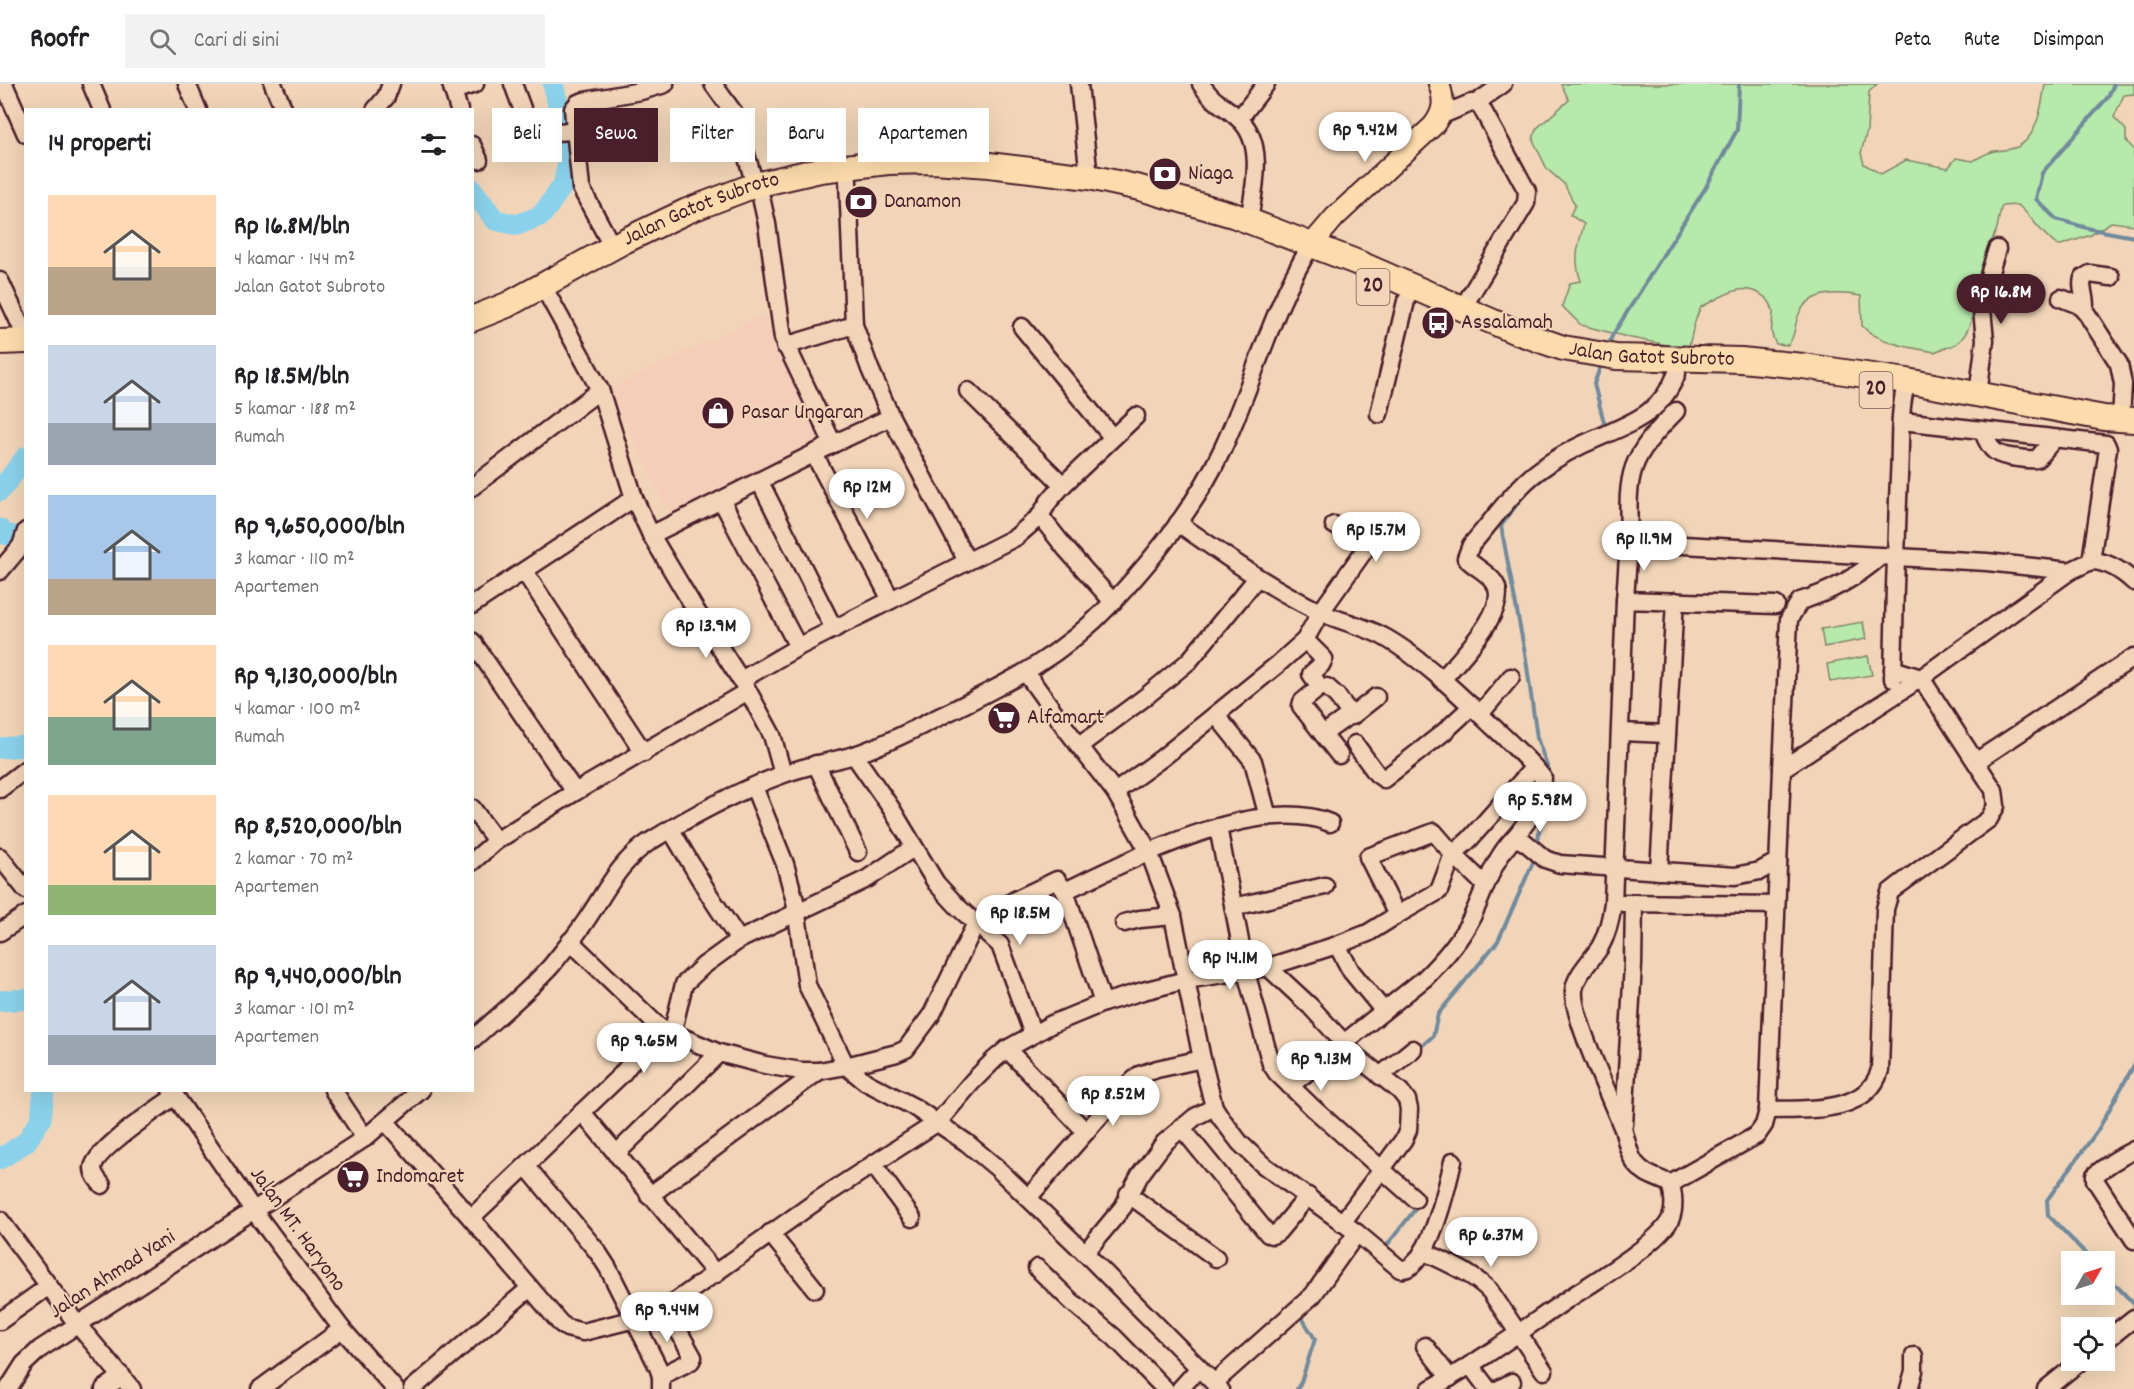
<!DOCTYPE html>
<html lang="id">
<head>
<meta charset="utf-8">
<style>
	:root { --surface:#fff; --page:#f2f2f2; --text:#202124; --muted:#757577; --line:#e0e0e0; --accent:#4a1f2b }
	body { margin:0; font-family:Dekko,sans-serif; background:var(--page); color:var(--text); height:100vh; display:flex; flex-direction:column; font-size:22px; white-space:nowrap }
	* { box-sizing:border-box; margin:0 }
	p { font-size:20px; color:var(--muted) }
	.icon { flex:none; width:33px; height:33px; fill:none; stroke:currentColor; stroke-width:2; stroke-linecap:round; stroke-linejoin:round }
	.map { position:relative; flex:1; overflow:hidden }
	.drawer { position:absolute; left:24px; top:24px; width:450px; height:984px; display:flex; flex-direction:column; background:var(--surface); border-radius:0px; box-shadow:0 6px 24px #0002 }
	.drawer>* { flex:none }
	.hud { position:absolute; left:492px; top:24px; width:570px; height:54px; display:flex; gap:12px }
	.needle { width:39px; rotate:51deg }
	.buttons { position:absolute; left:2061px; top:1167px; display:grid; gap:12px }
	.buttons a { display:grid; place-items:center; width:54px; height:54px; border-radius:0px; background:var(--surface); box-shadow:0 6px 24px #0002; font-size:30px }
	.price { position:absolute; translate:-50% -51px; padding:0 14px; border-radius:21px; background:#fff; color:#222; font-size:20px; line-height:39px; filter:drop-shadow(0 2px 3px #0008) }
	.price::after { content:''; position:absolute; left:50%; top:36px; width:18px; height:14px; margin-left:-9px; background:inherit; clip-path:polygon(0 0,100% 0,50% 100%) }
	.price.current { background:var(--accent); color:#fff }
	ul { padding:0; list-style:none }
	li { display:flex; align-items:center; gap:18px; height:150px; padding:0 24px }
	li span { display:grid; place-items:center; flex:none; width:168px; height:120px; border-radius:0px; color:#555 }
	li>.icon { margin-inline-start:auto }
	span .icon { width:72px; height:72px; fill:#fffc; stroke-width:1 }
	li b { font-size:26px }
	h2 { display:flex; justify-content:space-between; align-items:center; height:72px; padding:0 24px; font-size:26px }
	.pill { padding:0 21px; border-radius:0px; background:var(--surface); box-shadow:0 6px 24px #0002; font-size:21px; line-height:54px }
	.pill.current { background:var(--accent); color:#fff }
	header { display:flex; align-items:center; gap:36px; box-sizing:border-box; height:84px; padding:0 30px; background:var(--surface); border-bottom:2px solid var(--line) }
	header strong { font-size:28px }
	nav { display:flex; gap:33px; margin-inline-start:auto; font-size:21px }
	.search { width:420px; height:54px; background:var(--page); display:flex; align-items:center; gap:15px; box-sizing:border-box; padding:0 21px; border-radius:0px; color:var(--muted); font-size:22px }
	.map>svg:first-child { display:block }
</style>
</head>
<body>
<header>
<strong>Roofr</strong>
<div class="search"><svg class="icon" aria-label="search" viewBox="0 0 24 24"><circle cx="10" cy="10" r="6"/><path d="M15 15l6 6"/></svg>Cari di sini</div>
<nav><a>Peta</a><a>Rute</a><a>Disimpan</a></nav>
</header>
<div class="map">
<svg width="2134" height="1305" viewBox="0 0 2134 1305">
	<rect width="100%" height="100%" fill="#f2d5b8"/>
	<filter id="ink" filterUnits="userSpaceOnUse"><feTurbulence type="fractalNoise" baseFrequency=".0167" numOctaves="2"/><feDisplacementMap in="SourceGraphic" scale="12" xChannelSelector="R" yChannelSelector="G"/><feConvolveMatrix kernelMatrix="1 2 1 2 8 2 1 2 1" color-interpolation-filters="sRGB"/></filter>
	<g filter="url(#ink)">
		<!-- built -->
		<polygon fill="#f5ceb9" points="764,230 827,354 671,432 609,305"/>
		<!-- green -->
		<g fill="#b6e9aa" stroke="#80846a" stroke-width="1.5">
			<path d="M1561 0H1877L1869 8 1867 47 1861 69 1864 80 1881 90 1906 76 1948 84 1956 74 1973 77C1980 73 1986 69 1994 67 2002 66 2010 66 2017 63 2038 53 2042 20 2045 0H2134V10L2124 11 2114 33 2126 46V56L2134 66V141L2111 138 2091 151 2058 162C2042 151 2033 134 2018 121L2002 122C1999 129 1999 136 1997 144 1992 158 1984 172 1980 187 1974 210 1977 245 1956 260 1950 264 1941 264 1935 268 1912 264 1878 259 1862 242L1861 212C1839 208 1809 206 1799 230 1794 240 1796 253 1788 261L1776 260C1768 247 1773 242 1773 228 1772 221 1768 215 1763 212 1742 196 1722 213 1701 223 1693 238 1693 249 1688 265L1631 254 1581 241 1562 222 1570 199 1581 197C1573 175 1578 162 1584 140L1570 131 1575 121 1564 100 1547 85 1533 56 1536 45 1569 16Z"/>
			<polygon points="1863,538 1866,555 1824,563 1821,545"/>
			<polygon points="1868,572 1872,591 1830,598 1827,580"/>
		</g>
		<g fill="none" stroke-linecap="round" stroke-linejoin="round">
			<!-- stream -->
			<g stroke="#708a9e" stroke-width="4">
				<polyline points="2114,0 2108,13 2042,89 2036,115 2056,135 2091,145 2134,153"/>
				<polyline points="1608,263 1612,252 1706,103 1737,46 1739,0"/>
				<polyline points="1602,278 1594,300 1606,346"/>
				<polyline points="1590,366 1605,360"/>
				<polyline points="1532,403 1560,382"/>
				<polyline points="1523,412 1501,442 1526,575 1537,654 1549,688 1548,692"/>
				<polyline points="1537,761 1543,724"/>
				<polyline points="1417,966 1433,952 1438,930 1498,857 1535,774"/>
				<polyline points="1384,1165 1420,1119"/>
				<polyline points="2094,1178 2048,1131 2047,1116 2098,1046 2134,981"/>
				<polyline points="2104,1189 2134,1220"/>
				<polyline points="1297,1305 1301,1298 1315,1255 1299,1229"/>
			</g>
			<!-- river -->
			<g stroke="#8ad2eb" stroke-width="21">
				<polyline points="472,105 495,136 517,141 542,131 563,101 570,71 553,0"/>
				<polyline points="0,407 26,373"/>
				<polyline points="0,445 3,450 26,454"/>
				<polyline points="0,664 26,662"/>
				<polyline points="0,917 26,915"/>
				<polyline points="0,1075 26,1058 41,1035 44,1006"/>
			</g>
			<defs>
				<g id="minor">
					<polyline points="4,0 26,50"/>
					<polyline points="91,0 102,26"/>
					<polyline points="187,0 198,26"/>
					<polyline points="273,0 284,26"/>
					<polyline points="451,0 459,26"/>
					<polyline points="513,0 530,46 535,49 574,47"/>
					<polyline points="713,0 734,29 755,101"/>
					<polyline points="1079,0 1089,93"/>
					<path d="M1201 0C1215 21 1222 19 1238 34 1266 58 1254 105 1249 136"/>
					<polyline points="453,7 475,0"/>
					<polyline points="1476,19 1503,0"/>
					<polyline points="375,26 386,13 391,0"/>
					<polyline points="1442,31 1471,19 1476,19 1481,23 1527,107 1526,119 1462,225"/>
					<polyline points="1239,35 1266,0"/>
					<polyline points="472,61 479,76"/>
					<polyline points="848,97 854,241 870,285 891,333 967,477"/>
					<polyline points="761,113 767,140 783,254 833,360"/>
					<polyline points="613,164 581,104 573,25 578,19 584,17 641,7 665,0"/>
					<polyline points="0,197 21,242"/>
					<polyline points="549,213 600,306 634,414 651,451 695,525 748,607 772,651 783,690"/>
					<polyline points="2061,214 2079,221 2087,230 2119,280 2123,300 2121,335"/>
					<path d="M2084 226C2088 215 2079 205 2083 194L2090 190 2111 193"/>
					<polyline points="1022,243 1112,353"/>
					<polyline points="785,262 854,241"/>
					<polyline points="968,307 1063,401"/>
					<polyline points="1978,311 1985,256 1982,226 1990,188 1997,165"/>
					<path d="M1676 327C1660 344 1642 361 1634 383 1626 406 1629 434 1629 458L1987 478 2070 487 2091 477 2108 365 2106 360 1902 337"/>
					<polyline points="1379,330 1406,217"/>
					<path d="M1983 347C1990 368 1997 372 2018 374 2025 375 2031 376 2037 375L2054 355"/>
					<polyline points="814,370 891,516"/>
					<polyline points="760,398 834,545"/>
					<polyline points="472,403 600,306"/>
					<polyline points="722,417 798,563"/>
					<polyline points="1040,432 1066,465 1113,518"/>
					<path d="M1178 439C1224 471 1268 503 1318 527 1339 538 1364 541 1386 554 1421 574 1459 610 1488 638 1507 656 1527 673 1543 694 1543 716 1529 736 1515 753"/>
					<polyline points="651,451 833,360 891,333"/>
					<path d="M2091 477C2107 477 2122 487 2134 498"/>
					<polyline points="0,487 21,462 26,447"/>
					<polyline points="524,487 644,669"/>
					<polyline points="1625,516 1629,458"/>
					<polyline points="472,521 634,414"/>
					<polyline points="1305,556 1324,575 1321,581 1311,590 1320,603 1302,618 1301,622 1339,671"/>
					<polyline points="472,557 575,708"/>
					<path d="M1893 585 1921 594 1994 706 1996 722 1989 735 1899 801 1890 808 1885 825 1880 986C1867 1031 1805 1025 1768 1026L1782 685 1921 594 2070 487"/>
					<path d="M1026 589 1067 646 1115 708 1149 768 1173 832 1202 975 1214 1023 1221 1034 1240 1059 1262 1080 1357 1149 1400 1185C1428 1190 1448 1099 1453 1077"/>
					<path d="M1893 595C1894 528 1896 460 1899 393 1901 362 1898 327 1907 297"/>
					<polyline points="741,596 798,563 1016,453 1040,432 1049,417 1063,401 1136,332"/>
					<path d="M1442 596C1458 576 1513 523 1494 498 1487 488 1474 483 1466 474L1471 461C1490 440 1515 404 1537 388 1555 374 1580 361 1602 352 1637 337 1662 327 1677 289"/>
					<polyline points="1320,603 1327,603 1337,612 1352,632 1376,613"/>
					<polyline points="1480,630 1511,593"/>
					<polyline points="1216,631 1253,677 1268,733"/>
					<polyline points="1621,648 1667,650"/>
					<polyline points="1323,650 1351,630"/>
					<polyline points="1355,660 1377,690 1384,695 1444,648 1472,622"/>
					<polyline points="1079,662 1144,614 1189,577 1257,494"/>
					<polyline points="854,671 891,724 936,799 959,824 1000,861 1033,950"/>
					<polyline points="1977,677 2134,573"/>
					<polyline points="816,680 858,768"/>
					<path d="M1782 685 1789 535 1800 517C1831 508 1857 493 1881 472"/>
					<polyline points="754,703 785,780 795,817 807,901 846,982 866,998 914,1023 967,1059 997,1084 1085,1169 1220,1305"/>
					<polyline points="0,705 26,685"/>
					<path d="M1115 708 1162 674 1277 581 1305 556 1320 529 1364 467C1362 454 1345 447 1334 441"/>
					<polyline points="472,724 496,757"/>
					<polyline points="1218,743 1246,888 1271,980 1277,989 1313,1024 1415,1115"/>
					<polyline points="671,746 710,812 739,856"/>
					<polyline points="0,773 26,806"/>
					<polyline points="472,778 496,757 575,708 748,607"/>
					<polyline points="1659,787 1675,517"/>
					<polyline points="1065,807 1103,919"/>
					<polyline points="1623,819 1776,821"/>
					<polyline points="1234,823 1325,802"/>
					<polyline points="1397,831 1439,807 1453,770 1469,756 1534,683"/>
					<polyline points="1124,839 1140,835 1173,832"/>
					<polyline points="0,848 26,831"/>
					<polyline points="570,857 659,943"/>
					<polyline points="1268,883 1310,922 1357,973 1400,1007 1407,1016 1409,1025 1408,1046 1404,1055 1342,1139"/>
					<polyline points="1383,926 1351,887 1337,861 1368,849 1397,831 1368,773 1434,748 1453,770 1485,801"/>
					<polyline points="672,950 684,900 703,882 739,856 867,795 913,764"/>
					<path d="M472 956C499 931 528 908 552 881 563 867 575 853 585 838 605 809 619 778 649 758 691 732 737 707 784 690 807 681 831 678 854 671 885 661 914 645 943 631 1010 598 1061 573 1113 518 1155 473 1196 422 1222 366 1254 298 1272 223 1312 160"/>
					<polyline points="1007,965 1086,1048"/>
					<polyline points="1380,992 1413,965"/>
					<path d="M1290 1002 1425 894C1442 877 1460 857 1471 835 1485 807 1492 776 1515 753L1526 759 1545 775 1560 780 1735 792 1760 787 1778 777"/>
					<polyline points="171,1006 254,1127 342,1245 395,1305"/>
					<polyline points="333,1006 365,1054"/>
					<polyline points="582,1028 716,1190"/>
					<polyline points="386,1038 471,1134 560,1239 567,1244 583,1248 643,1233 666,1224 818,1116 938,1038 972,998 995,975 1007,965 1052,940 1103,919 1143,907 1186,896 1268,883 1337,861"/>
					<polyline points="1624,1041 1633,880 1634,819"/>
					<polyline points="1181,1043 1268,1150 1272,1151 1278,1148 1308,1112"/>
					<path d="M2134 1066C2120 1073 2107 1081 2095 1091V1096L2134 1156"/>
					<polyline points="616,1070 719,969"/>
					<polyline points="873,1080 912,1134"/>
					<polyline points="526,1082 597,1167 608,1184 658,1283 661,1292 661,1305"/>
					<path d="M1670 1100C1658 1093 1645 1092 1635 1079 1628 1069 1627 1057 1623 1045 1612 1017 1571 931 1574 906 1576 890 1592 876 1600 863 1608 849 1611 834 1613 819L1625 516 1776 521"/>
					<path d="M102 1101C98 1096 93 1091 93 1084 95 1065 158 1025 175 1012"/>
					<polyline points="1128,1110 1216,1174"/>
					<polyline points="649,1112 819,987"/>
					<polyline points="1028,1114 1120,1009 1139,991 1157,985 1202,975"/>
					<path d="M471 1134 622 990 659 943 719 969 765 981 801 987H819L846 982 897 969 906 965 932 930 976 839 1015 816 1057 796 1065 807C1130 776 1260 709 1330 739"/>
					<polyline points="0,1136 77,1240 132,1305"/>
					<polyline points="770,1149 815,1205"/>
					<path d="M1423 1167C1447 1179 1471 1188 1490 1207L1544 1287"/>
					<polyline points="1085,1169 1123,1123 1140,1091 1164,1059 1195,1033 1214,1023"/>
					<polyline points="1037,1184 1072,1218 1114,1253 1165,1305"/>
					<polyline points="0,1237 49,1202"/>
					<polyline points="2104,1258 2134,1234"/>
					<polyline points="1425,1262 1450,1294"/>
					<polyline points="1470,1281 1488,1305"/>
					<polyline points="661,1292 691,1277 693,1273 666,1224"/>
					<polyline points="1214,1299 1313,1211 1357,1149"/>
					<polyline points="8,1305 24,1280 40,1265 365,1054 421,1006"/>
					<polyline points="104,1305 122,1292"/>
					<polyline points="260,1305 342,1245"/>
					<polyline points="412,1305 530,1204"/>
					<polyline points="1180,1305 1199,1284"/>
					<path d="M1430 1305C1477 1279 1521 1247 1565 1217 1590 1200 1657 1161 1670 1136 1675 1126 1674 1110 1670 1100L1757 1051 1764 1041 1768 1026"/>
					<polyline points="1499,1305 1512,1298"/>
					<polyline points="1909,1305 1914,1287 1914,1272"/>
					<polyline points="2046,1305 2082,1276"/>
				</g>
				<path id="major" d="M1312 160 1335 133 1433 42C1444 28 1445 17 1439 0"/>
				<g id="highway">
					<path id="s1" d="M472 235 507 221 624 157 687 127 755 101 820 86 888 78 934 77 989 81 1089 93 1140 104 1233 131 1356 178 1514 247 1563 264 1616 273 1741 276 1803 282 1907 297 2104 334 2134 336"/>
					<polyline points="0,258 26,257"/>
				</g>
			</defs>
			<!-- minor casing -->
			<use href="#minor" stroke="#4a1f2b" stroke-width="21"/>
			<!-- major casing -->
			<use href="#major" stroke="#4a1f2b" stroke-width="24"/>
			<!-- highway casing -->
			<use href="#highway" stroke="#4a1f2b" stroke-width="28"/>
			<!-- minor -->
			<use href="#minor" stroke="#f2d5b8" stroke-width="16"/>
			<!-- major -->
			<use href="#major" stroke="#fcdcac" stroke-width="20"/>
			<!-- highway -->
			<use href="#highway" stroke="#fcdcac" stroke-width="24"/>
		</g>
	</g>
	<!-- icons -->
	<defs>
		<symbol id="bank-disc" viewBox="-11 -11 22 22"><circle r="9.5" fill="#4a1f2b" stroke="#f2d5b8"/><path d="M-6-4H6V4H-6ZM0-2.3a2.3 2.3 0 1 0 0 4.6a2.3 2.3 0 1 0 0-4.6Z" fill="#fff"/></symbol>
		<symbol id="bus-disc" viewBox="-11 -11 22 22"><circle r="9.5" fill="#4a1f2b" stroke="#f2d5b8"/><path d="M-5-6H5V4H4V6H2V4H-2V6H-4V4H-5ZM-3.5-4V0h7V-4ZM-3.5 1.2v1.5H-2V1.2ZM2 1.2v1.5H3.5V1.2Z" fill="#fff"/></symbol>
		<symbol id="shop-disc" viewBox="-11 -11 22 22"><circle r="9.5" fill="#4a1f2b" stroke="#f2d5b8"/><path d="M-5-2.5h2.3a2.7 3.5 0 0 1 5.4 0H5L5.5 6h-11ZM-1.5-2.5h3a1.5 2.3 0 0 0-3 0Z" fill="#fff"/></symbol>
		<symbol id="supermarket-disc" viewBox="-11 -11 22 22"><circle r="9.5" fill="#4a1f2b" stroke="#f2d5b8"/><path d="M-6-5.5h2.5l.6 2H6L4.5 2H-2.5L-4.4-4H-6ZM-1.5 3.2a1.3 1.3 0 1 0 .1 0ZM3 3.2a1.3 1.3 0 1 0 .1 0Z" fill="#fff"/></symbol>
	</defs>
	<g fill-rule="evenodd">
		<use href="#bank-disc" x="1146" y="71" width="38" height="38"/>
		<use href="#bank-disc" x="842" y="99" width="38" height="38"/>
		<use href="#bus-disc" x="1419" y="220" width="38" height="38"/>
		<use href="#shop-disc" x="699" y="310" width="38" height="38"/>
		<use href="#supermarket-disc" x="985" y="615" width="38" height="38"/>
		<use href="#supermarket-disc" x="334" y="1074" width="38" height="38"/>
	</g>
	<g text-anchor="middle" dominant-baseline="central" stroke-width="4.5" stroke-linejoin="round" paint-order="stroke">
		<!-- shield labels -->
		<g fill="#f2d5b8" stroke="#7c5655" stroke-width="1.5">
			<rect x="1356.5" y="185" width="33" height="36" rx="4.5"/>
			<rect x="1859.5" y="288" width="33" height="36" rx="4.5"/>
		</g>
		<g font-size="21" font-weight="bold" fill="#4a1f2b">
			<text x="1373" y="203">20</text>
			<text x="1876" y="306">20</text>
		</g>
		<!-- poi labels -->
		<g font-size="22" fill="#4a1f2b" stroke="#f2d5b8" text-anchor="start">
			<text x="1188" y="90">Niaga</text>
			<text x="884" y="118">Danamon</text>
			<text x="1461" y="239">Assalamah</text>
			<text x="741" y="329">Pasar Ungaran</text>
			<text x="1027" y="634">Alfamart</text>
			<text x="376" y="1093">Indomaret</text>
		</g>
		<!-- street labels -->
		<g font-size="22" fill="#4a1f2b" stroke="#f2d5b8">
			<text stroke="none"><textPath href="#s1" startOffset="255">Jalan Gatot Subroto</textPath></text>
			<text stroke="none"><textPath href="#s1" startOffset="1245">Jalan Gatot Subroto</textPath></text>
			<text transform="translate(297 1146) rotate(54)">Jalan MT. Haryono</text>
			<text transform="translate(113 1191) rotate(-33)">Jalan Ahmad Yani</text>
		</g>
	</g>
</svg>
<div class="buttons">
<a><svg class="needle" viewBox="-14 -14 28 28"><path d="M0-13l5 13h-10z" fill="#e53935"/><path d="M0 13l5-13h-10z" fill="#757577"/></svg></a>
<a><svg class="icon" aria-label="locate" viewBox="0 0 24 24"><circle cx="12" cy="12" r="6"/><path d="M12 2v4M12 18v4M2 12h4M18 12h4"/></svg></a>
</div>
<b class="price" style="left:1365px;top:79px">Rp 9.42M</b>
<b class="price current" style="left:2001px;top:241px">Rp 16.8M</b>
<b class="price" style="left:867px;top:436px">Rp 12M</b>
<b class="price" style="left:1376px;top:479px">Rp 15.7M</b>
<b class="price" style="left:1644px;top:488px">Rp 11.9M</b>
<b class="price" style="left:706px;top:575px">Rp 13.9M</b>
<b class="price" style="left:1540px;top:749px">Rp 5.98M</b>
<b class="price" style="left:1020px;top:862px">Rp 18.5M</b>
<b class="price" style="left:1230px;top:907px">Rp 14.1M</b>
<b class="price" style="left:644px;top:990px">Rp 9.65M</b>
<b class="price" style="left:1321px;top:1008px">Rp 9.13M</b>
<b class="price" style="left:1113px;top:1043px">Rp 8.52M</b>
<b class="price" style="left:1491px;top:1184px">Rp 6.37M</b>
<b class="price" style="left:667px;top:1259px">Rp 9.44M</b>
<div class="hud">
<a class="pill">Beli</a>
<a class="pill current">Sewa</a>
<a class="pill">Filter</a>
<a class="pill">Baru</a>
<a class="pill">Apartemen</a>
</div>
<section class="drawer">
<h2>14 properti<svg class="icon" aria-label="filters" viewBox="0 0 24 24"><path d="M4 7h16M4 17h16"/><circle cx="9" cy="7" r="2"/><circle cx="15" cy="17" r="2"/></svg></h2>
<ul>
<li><span style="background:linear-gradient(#ffd9b3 60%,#b9a48a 0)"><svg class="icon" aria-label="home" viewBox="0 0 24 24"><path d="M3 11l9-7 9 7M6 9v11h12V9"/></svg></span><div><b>Rp 16.8M/bln</b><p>4 kamar · 144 m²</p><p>Jalan Gatot Subroto</p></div></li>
<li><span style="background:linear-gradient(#c9d6e8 65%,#9aa5b1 0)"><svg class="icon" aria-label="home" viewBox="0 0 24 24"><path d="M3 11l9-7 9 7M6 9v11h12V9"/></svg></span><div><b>Rp 18.5M/bln</b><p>5 kamar · 188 m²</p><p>Rumah</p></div></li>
<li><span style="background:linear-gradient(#a9c7e8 70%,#b9a48a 0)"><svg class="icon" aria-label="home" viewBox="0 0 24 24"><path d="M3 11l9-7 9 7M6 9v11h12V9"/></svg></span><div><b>Rp 9,650,000/bln</b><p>3 kamar · 110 m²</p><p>Apartemen</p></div></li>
<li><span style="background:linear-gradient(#ffd9b3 60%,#7fa58c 0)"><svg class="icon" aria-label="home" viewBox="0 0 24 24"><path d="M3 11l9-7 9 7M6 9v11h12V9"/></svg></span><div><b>Rp 9,130,000/bln</b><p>4 kamar · 100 m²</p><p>Rumah</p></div></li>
<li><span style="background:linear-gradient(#ffd9b3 75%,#8fb573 0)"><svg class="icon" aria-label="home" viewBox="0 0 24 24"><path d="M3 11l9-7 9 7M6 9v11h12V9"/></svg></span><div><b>Rp 8,520,000/bln</b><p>2 kamar · 70 m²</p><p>Apartemen</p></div></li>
<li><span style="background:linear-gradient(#c9d6e8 75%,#9aa5b1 0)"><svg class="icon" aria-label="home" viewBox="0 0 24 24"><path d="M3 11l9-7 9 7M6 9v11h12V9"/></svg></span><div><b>Rp 9,440,000/bln</b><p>3 kamar · 101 m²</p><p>Apartemen</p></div></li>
</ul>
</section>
</div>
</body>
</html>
